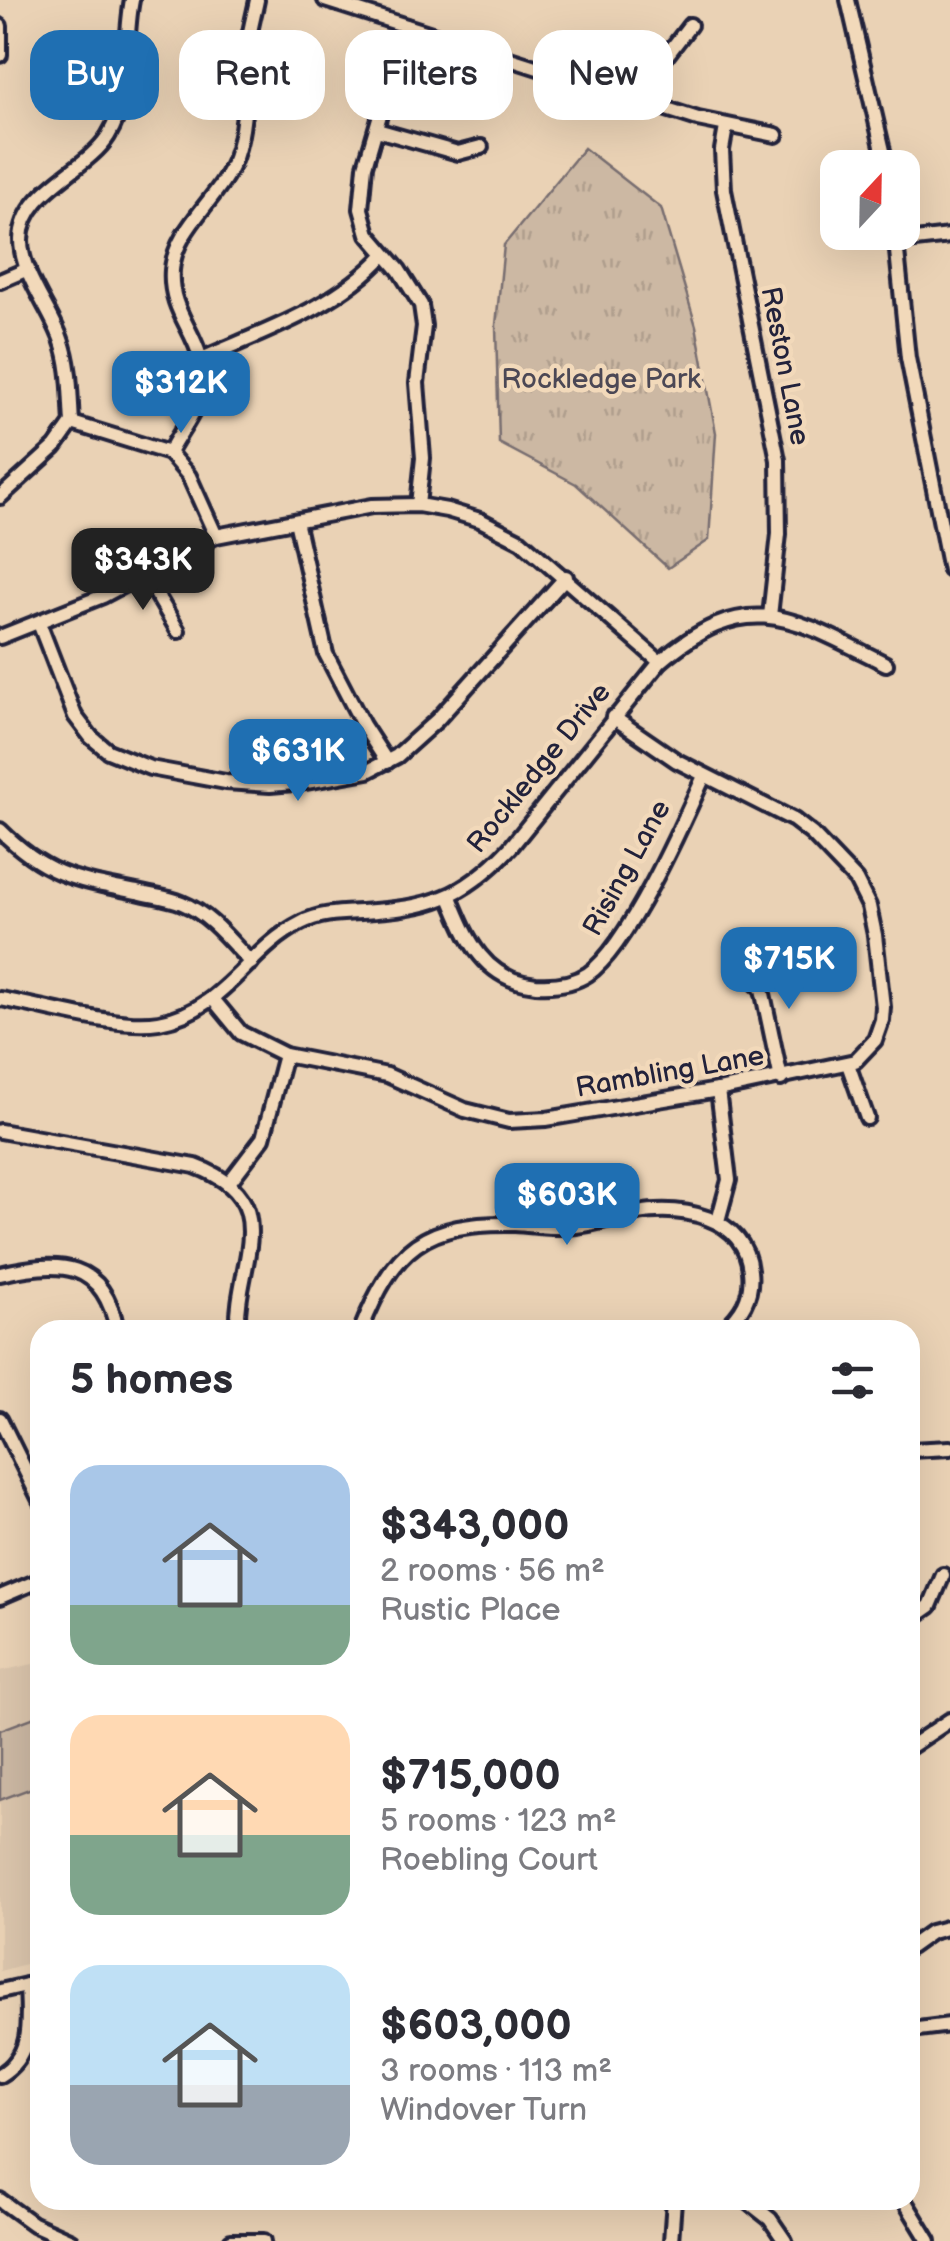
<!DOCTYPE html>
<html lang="en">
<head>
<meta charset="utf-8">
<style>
	:root { --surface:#fff; --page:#f7f7f7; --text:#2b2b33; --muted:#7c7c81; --accent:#1f6fb2 }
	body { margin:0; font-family:"Balsamiq Sans",sans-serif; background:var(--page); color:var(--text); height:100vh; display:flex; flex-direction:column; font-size:38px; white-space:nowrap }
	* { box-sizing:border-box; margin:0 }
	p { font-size:32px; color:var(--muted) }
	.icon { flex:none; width:55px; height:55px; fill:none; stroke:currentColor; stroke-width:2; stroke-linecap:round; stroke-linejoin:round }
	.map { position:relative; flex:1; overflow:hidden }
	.drawer { position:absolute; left:30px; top:1320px; width:890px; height:890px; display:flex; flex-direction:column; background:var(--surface); border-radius:30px; box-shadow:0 10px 40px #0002 }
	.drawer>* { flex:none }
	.banner { position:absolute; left:30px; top:30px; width:890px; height:90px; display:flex; gap:20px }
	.needle { width:65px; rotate:22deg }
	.buttons { position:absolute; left:820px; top:150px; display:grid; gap:20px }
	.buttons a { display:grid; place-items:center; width:100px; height:100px; border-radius:20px; background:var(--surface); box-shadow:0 10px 40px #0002; font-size:50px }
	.price { position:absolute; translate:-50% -85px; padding:0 22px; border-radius:20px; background:var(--accent); color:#fff; font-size:32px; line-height:65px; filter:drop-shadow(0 2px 5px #0008) }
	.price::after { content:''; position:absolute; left:50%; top:60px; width:30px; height:22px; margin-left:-15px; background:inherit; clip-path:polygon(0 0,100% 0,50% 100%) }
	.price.on { background:#222; color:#fff }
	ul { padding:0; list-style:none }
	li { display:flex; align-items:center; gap:30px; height:250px; padding:0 40px }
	li span { display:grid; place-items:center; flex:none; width:280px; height:200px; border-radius:30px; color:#555 }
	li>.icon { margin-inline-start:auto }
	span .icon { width:120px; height:120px; fill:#fffc; stroke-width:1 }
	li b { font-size:42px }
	h2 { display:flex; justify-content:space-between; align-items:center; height:120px; padding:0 40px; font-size:42px }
	.tag { padding:0 35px; border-radius:30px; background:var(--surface); box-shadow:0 10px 40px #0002; font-size:35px; line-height:90px }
	.tag.on { background:var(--accent); color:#fff }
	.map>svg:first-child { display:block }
</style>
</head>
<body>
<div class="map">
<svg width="950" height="2241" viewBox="0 0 950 2241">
	<defs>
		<pattern id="park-tufts" width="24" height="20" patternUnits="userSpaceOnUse" patternTransform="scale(2.5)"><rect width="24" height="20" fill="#ccb8a3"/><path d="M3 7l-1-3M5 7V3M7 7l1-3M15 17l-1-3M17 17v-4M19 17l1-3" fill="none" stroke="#af9e8d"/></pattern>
	</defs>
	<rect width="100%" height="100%" fill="#ead2b5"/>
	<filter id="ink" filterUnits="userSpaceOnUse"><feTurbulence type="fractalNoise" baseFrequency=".01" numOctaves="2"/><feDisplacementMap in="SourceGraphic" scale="20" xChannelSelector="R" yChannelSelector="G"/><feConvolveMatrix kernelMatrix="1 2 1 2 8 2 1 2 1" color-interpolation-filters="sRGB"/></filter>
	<g filter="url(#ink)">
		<!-- built -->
		<polygon fill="#dbc5ac" points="33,1664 40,1673 40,1960 0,1971 0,1671"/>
		<!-- park -->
		<polygon fill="url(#park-tufts)" stroke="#776d6f" stroke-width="2.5" points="584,148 661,208 696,326 716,433 709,540 668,568 576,484 499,443 496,325 504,245"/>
		<!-- garden -->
		<polygon fill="#ccb8a3" stroke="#776d6f" stroke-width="2.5" points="40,1715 40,1785 0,1800 0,1730"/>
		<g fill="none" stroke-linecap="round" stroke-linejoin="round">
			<defs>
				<g id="minor">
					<polyline points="325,0 698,119 776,135"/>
					<polyline points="848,0 887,168"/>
					<polyline points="0,26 0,55"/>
					<polyline points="406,26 365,166 361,209 368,234 399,270 421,305 424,326 417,383 423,458 418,505"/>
					<polyline points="647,101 664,59 690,25"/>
					<polyline points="726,127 722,150 724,190 778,460 779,534 770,616"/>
					<polyline points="377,130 458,153 481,147"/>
					<polyline points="895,232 908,358 950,570"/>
					<polyline points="897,242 950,236"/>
					<polyline points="0,281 28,269"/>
					<path d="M204 358C267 330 337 307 384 255"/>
					<polyline points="72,423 169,453 189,476 216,536"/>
					<path d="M169 453C179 433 195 415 200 393 213 341 168 321 172 270 175 227 221 198 235 158 246 126 245 94 246 60 247 40 253 20 257 0"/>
					<path d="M0 497 55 447 72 423C70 395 71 366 61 339 50 308 21 274 21 240 22 190 85 172 108 136 133 96 123 44 132 0"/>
					<polyline points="296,521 326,654 363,725 387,762"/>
					<polyline points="144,573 178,631"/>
					<polyline points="39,623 75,716 91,737 108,751 150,768 226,782 270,785 306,782 368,771 397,756 437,720 566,577"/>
					<polyline points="0,637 103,596 216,536 372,506 418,505 447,510 480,520 521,541 660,662"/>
					<path d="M0 830C46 876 76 880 137 892 152 896 167 897 182 903 211 915 230 941 251 963"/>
					<path d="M450 897C467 939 484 980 536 985 553 986 573 984 588 974 628 947 683 823 704 776"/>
					<polyline points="746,974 762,989 781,1079"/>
					<path d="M0 999C43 1006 118 1029 159 1022 225 1010 247 950 301 923 320 913 341 913 361 912 430 908 462 899 510 848L660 662C748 586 794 618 886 664"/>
					<polyline points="213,999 241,1033 285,1055 387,1075 465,1110 509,1121 546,1119 718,1090 855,1061 875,1040 882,1020 883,1007 875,935 869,906 856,880 812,834 794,820 677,761 613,717"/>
					<polyline points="848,1064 867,1118"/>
					<polyline points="718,1090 729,1180 718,1221"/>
					<path d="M0 1131 195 1166C288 1200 234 1265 238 1330"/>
					<polyline points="228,1184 263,1138 285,1055"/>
					<path d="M0 1274C59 1260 104 1260 117 1330"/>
					<path d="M361 1330C394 1247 424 1222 515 1224 535 1225 556 1229 576 1226 597 1224 616 1216 636 1213 681 1206 745 1215 750 1271 753 1296 742 1314 723 1330"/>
					<polyline points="0,1419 40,1500"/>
					<polyline points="910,1450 950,1448"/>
					<polyline points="0,1597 40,1580"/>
					<polyline points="910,1620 930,1606 943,1575"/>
					<polyline points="910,1747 950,1720"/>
					<polyline points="910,1947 931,1932 950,1927"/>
					<polyline points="0,1991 40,1982"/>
					<polyline points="910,2030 950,2025"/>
					<polyline points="26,2042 40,2053"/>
					<path d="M0 2075C34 2055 28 2019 27 1985"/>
					<polyline points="0,2200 33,2224 71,2241"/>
					<polyline points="746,2200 770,2219 785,2241"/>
					<polyline points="904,2200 929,2241"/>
					<polyline points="231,2241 264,2241"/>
					<polyline points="671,2241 674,2200"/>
				</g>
			</defs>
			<!-- minor casing -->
			<use href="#minor" stroke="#22223b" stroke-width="20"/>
			<!-- minor -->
			<use href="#minor" stroke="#f2d9ba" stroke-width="12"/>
		</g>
	</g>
	<g text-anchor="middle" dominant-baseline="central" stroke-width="9" stroke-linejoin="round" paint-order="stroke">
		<!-- street labels -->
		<g font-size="28" fill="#22223b" stroke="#f2d9ba">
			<text transform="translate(785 366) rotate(79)">Reston Lane</text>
			<text transform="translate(539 768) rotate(-51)">Rockledge Drive</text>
			<text transform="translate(627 868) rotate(-61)">Rising Lane</text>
			<text transform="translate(670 1072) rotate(-10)">Rambling Lane</text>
		</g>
		<!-- park labels -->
		<g font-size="28" fill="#4c4855" stroke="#f2d9ba">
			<text x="601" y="379">Rockledge Park</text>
		</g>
	</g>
</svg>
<div class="buttons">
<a><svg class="needle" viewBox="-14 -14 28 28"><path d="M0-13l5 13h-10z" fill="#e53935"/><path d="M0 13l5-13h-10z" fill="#7c7c81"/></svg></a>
</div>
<b class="price" style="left:181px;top:436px">$312K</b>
<b class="price on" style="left:143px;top:613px">$343K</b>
<b class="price" style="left:298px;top:804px">$631K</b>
<b class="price" style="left:789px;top:1012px">$715K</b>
<b class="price" style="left:567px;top:1248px">$603K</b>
<div class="banner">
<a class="tag on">Buy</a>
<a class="tag">Rent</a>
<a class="tag">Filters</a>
<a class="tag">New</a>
</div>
<section class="drawer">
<h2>5 homes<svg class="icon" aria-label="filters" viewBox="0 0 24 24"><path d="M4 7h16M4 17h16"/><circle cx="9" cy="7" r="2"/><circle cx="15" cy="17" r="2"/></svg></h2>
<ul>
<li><span style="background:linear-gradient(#a9c7e8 70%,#7fa58c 0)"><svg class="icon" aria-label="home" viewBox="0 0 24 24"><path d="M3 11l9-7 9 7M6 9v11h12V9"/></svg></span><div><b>$343,000</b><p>2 rooms · 56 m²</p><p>Rustic Place</p></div></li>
<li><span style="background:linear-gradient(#ffd9b3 60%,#7fa58c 0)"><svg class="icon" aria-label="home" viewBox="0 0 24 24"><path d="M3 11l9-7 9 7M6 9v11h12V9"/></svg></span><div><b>$715,000</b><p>5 rooms · 123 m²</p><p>Roebling Court</p></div></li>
<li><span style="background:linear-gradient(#bfe0f5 60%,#9aa5b1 0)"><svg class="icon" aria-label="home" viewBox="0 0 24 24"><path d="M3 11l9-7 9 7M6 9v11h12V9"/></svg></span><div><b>$603,000</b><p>3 rooms · 113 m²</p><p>Windover Turn</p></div></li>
</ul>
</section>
</div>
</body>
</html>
